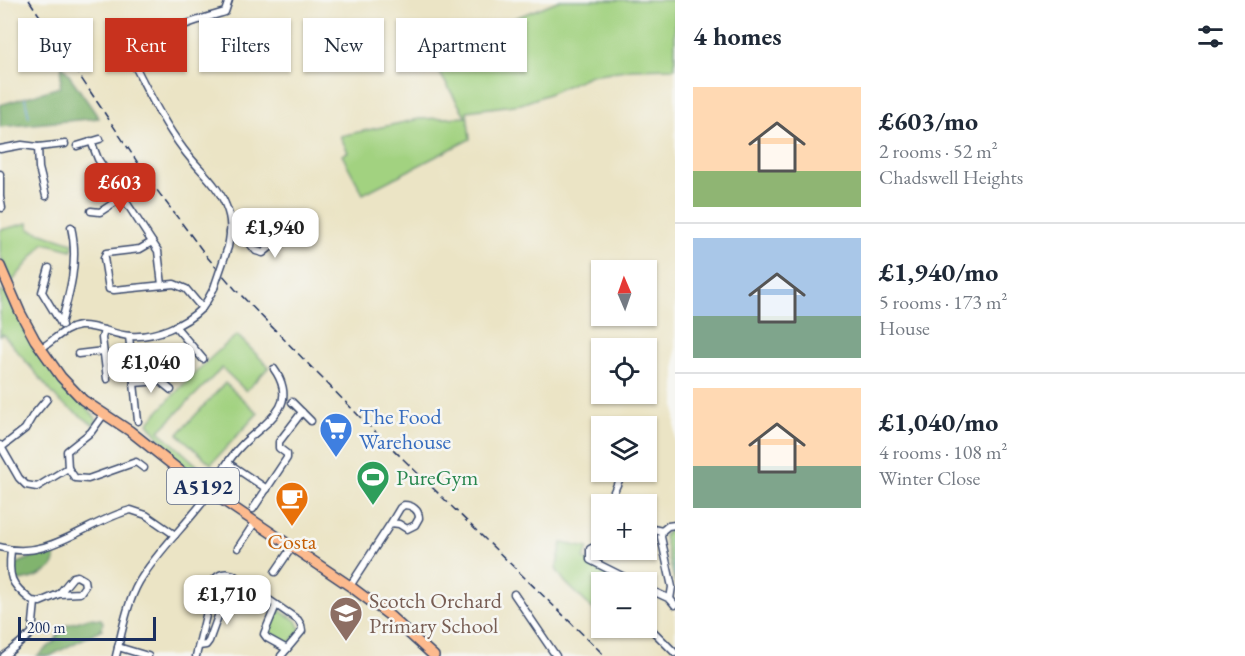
<!DOCTYPE html>
<html lang="en">
<head>
<meta charset="utf-8">
<style>
	:root { --surface:#fff; --page:#f2f2f3; --text:#1f2937; --muted:#747a83; --line:#e0e1e3; --accent:#c8321e }
	body { margin:0; font-family:"EB Garamond",serif; background:var(--page); color:var(--text); height:100vh; display:flex; flex-direction:column; font-size:22px; white-space:nowrap }
	* { box-sizing:border-box; margin:0 }
	p { font-size:20px; color:var(--muted) }
	.icon { flex:none; width:33px; height:33px; fill:none; stroke:currentColor; stroke-width:2; stroke-linecap:round; stroke-linejoin:round }
	.map { position:relative; flex:1; overflow:hidden }
	.drawer { display:flex; flex-direction:column; background:var(--surface); width:570px }
	.drawer>* { flex:none }
	.top-card { position:absolute; left:18px; top:18px; width:567px; height:54px; display:flex; gap:12px }
	.needle { width:39px; rotate:358deg }
	.controls { position:absolute; left:591px; top:260px; display:grid; gap:12px }
	.controls a { display:grid; place-items:center; width:66px; height:66px; border-radius:0px; background:var(--surface); box-shadow:0 2px 4px #0004; font-size:30px }
	.scale { position:absolute; left:18px; bottom:15px; width:138px; box-sizing:border-box; padding-left:6px; border:3px solid #1b2f5e; border-top:0; font-size:16px; line-height:21px; white-space:nowrap; color:#1b2f5e; -webkit-text-stroke:4px #f6f6f2; paint-order:stroke }
	.price { position:absolute; translate:-50% -51px; padding:0 14px; border-radius:12px; background:#fff; color:#222; font-size:20px; line-height:39px; filter:drop-shadow(0 2px 3px #0008) }
	.price::after { content:''; position:absolute; left:50%; top:36px; width:18px; height:14px; margin-left:-9px; background:inherit; clip-path:polygon(0 0,100% 0,50% 100%) }
	.price.on { background:var(--accent); color:#fff }
	ul { padding:0; list-style:none }
	li { display:flex; align-items:center; gap:18px; height:150px; padding:0 18px }
	li+li { border-top:2px solid var(--line) }
	li span { display:grid; place-items:center; flex:none; width:168px; height:120px; border-radius:0px; color:#555 }
	li>.icon { margin-inline-start:auto }
	span .icon { width:72px; height:72px; fill:#fffc; stroke-width:1 }
	li b { font-size:26px }
	h2 { display:flex; justify-content:space-between; align-items:center; height:72px; padding:0 18px; font-size:26px }
	.pill { padding:0 21px; border-radius:0px; background:var(--surface); box-shadow:0 2px 4px #0004; font-size:21px; line-height:54px }
	.pill.on { background:var(--accent); color:#fff }
	main { display:flex; flex:1; min-height:0 }
	.map>svg:first-child { display:block }
</style>
</head>
<body>
<main>
<div class="map">
<svg width="675" height="656" viewBox="0 0 675 656">
	<rect width="100%" height="100%" fill="#f6f6f2"/>
	<filter id="ink" filterUnits="userSpaceOnUse"><feTurbulence type="fractalNoise" baseFrequency=".0167" numOctaves="2"/><feDisplacementMap in="SourceGraphic" scale="12" xChannelSelector="R" yChannelSelector="G"/><feConvolveMatrix kernelMatrix="1 2 1 2 8 2 1 2 1" color-interpolation-filters="sRGB"/></filter>
	<filter id="wash" filterUnits="userSpaceOnUse"><feTurbulence type="fractalNoise" baseFrequency=".008" numOctaves="4" result="noise"/><feDisplacementMap in="SourceGraphic" scale="24" xChannelSelector="R" yChannelSelector="G"/><feGaussianBlur stdDeviation="1.35" result="paint"/><feColorMatrix in="noise" values="0 0 0 0 0 0 0 0 0 0 0 0 0 0 0 0 0 1.4 0 .05"/><feComposite in="paint" operator="in"/></filter>
	<g filter="url(#wash)">
		<rect width="100%" height="100%" fill="#ebe4c5"/>
		<!-- green -->
		<g fill="#a2d280" stroke="#5e806f" stroke-width="1.5">
			<polygon points="560,0 675,0 675,68 632,69 591,75 546,95 521,104 467,111 470,139 363,194 342,155 348,152 340,136 419,119 466,117 432,60 503,23"/>
			<polygon points="28,223 29,229 73,243 72,250 44,243 11,283 0,254 0,230"/>
			<path d="M0 291 6 293C23 325 38 357 62 384 70 394 95 412 97 421L94 425 59 401 3 334 0 336Z"/>
			<path d="M237 335 269 367 246 391 222 368 159 431 210 477 209 483 174 458 148 423C176 391 204 362 237 335Z"/>
			<polygon points="225,383 258,413 211,464 178,434"/>
			<polygon points="675,529 675,584 664,536 669,530"/>
			<polygon points="562,543 588,548 584,559 620,582 602,582 601,617 565,582 556,569"/>
			<polygon points="279,610 297,621 301,630 286,647 267,635 275,612"/>
		</g>
		<!-- forest -->
		<g fill="#81b46e" stroke="#4e7266" stroke-width="1.5">
			<polygon points="62,65 99,118 0,127 0,105 60,87"/>
			<path d="M51 549C67 568 33 580 18 581L14 577V565Z"/>
			<polygon points="89,618 101,619 103,622 102,629 50,656 37,656 54,642 61,630 67,625"/>
		</g>
		<g fill="none" stroke-linecap="round" stroke-linejoin="round">
			<!-- stream -->
			<g stroke="#6fa3db" stroke-width="1.5">
				<polyline points="25,98 29,117"/>
				<polyline points="670,538 675,574"/>
			</g>
		</g>
	</g>
	<g filter="url(#ink)">
		<g fill="none" stroke-linecap="round" stroke-linejoin="round">
			<defs>
				<g id="minor">
					<polyline points="91,141 98,159 158,251 162,285"/>
					<polyline points="77,146 100,139"/>
					<polyline points="38,147 39,168 46,196"/>
					<polyline points="0,149 22,145 38,147 65,144"/>
					<polyline points="0,174 0,195"/>
					<polyline points="0,197 2,208"/>
					<polyline points="91,211 100,212 123,197"/>
					<polyline points="230,232 242,234 256,251 263,253 310,215"/>
					<polyline points="152,242 140,249 106,253 104,258 109,289 114,290 174,284 186,289 202,308"/>
					<path d="M228 247C231 232 232 220 226 206 218 184 197 168 184 150 164 124 150 95 135 66 137 35 201 19 225 12L229 0"/>
					<polyline points="49,268 42,292 62,325"/>
					<path d="M61 324C70 292 79 260 71 227"/>
					<polyline points="175,326 203,359"/>
					<polyline points="104,330 102,338 107,379"/>
					<polyline points="129,336 138,421"/>
					<path d="M40 349C54 341 63 328 80 326 97 325 113 335 130 336 154 338 185 325 202 308 207 302 210 295 214 288"/>
					<polyline points="78,354 103,351"/>
					<polyline points="134,383 160,381 171,390"/>
					<polyline points="292,402 311,421"/>
					<polyline points="0,445 19,478 26,485 37,487 68,468 67,451 91,432 104,414"/>
					<polyline points="2,447 25,429 32,417 47,399"/>
					<polyline points="646,448 650,450"/>
					<polyline points="228,463 267,489"/>
					<polyline points="68,468 75,478 88,479 136,462 144,468"/>
					<polyline points="613,504 612,496 623,471"/>
					<polyline points="253,509 287,458 287,454 279,448 279,442 302,412"/>
					<polyline points="646,530 653,529 662,531"/>
					<polyline points="602,543 590,549 590,560 634,582"/>
					<path d="M0 547C48 562 87 521 131 510L146 515 175 535"/>
					<polyline points="238,548 255,522"/>
					<path d="M11 550C8 577 10 584 32 601L40 602 59 594 73 577 77 576 84 580 85 586 80 593 59 594"/>
					<polyline points="275,572 292,547"/>
					<path d="M350 586 391 523 399 524 407 529 415 525 419 518C419 510 412 505 404 505L400 508 391 523"/>
					<polyline points="646,588 670,599 675,605"/>
					<polyline points="514,594 556,656"/>
					<polyline points="670,599 672,587 661,537 662,531 668,526 675,525"/>
					<polyline points="276,605 264,634 267,638 287,649"/>
					<polyline points="653,631 675,653"/>
					<polyline points="199,646 206,645 209,641 233,575"/>
					<polyline points="118,647 148,656"/>
					<polyline points="4,656 32,633 35,602"/>
					<path d="M116 656C122 632 127 603 139 582 156 553 182 529 202 503 215 484 225 462 241 446 253 433 271 423 280 407 287 395 282 380 274 369"/>
					<path d="M196 656 215 579C220 573 225 572 233 575L298 620 301 625 302 631 281 656"/>
				</g>
				<polyline id="highway" points="0,266 20,312 35,340 61,377 83,400 130,431 184,474 350,586 390,616 434,656"/>
			</defs>
			<!-- minor casing -->
			<use href="#minor" stroke="#3a4a6d" stroke-width="9"/>
			<!-- highway casing -->
			<use href="#highway" stroke="#3a4a6d" stroke-width="12"/>
			<!-- minor -->
			<use href="#minor" stroke="#fff" stroke-width="6"/>
			<!-- highway -->
			<use href="#highway" stroke="#fcba8e" stroke-width="9"/>
			<!-- rail -->
			<polyline stroke="#1b2f5e" stroke-width="1.5" stroke-dasharray="9 4.5" stroke-linecap="butt" points="29,0 150,181 208,258 235,289 359,416 605,656"/>
			<defs>
				<polyline id="minor-bridge" points="214,288 228,247"/>
			</defs>
			<!-- minor-bridge casing -->
			<use href="#minor-bridge" stroke="#3a4a6d" stroke-width="9" stroke-linecap="butt"/>
			<!-- minor-bridge -->
			<use href="#minor-bridge" stroke="#fff" stroke-width="6"/>
		</g>
	</g>
	<!-- icons -->
	<defs>
		<symbol id="supermarket-pin" viewBox="-11 -11 22 30"><path d="M0 17L-7.5 6A9.5 9.5 0 1 1 7.5 6Z" fill="#3f7fe0" stroke="#f6f6f2"/><path d="M-6-5.5h2.5l.6 2H6L4.5 2H-2.5L-4.4-4H-6ZM-1.5 3.2a1.3 1.3 0 1 0 .1 0ZM3 3.2a1.3 1.3 0 1 0 .1 0Z" fill="#fff"/></symbol>
		<symbol id="stadium-pin" viewBox="-11 -11 22 30"><path d="M0 17L-7.5 6A9.5 9.5 0 1 1 7.5 6Z" fill="#2e9e5b" stroke="#f6f6f2"/><path d="M0-5a6.5 5 0 1 0 0 10a6.5 5 0 1 0 0-10ZM-3.5-1.8h7v3.6h-7Z" fill="#fff"/></symbol>
		<symbol id="cafe-pin" viewBox="-11 -11 22 30"><path d="M0 17L-7.5 6A9.5 9.5 0 1 1 7.5 6Z" fill="#e8710a" stroke="#f6f6f2"/><path d="M-5.5-4.5H6V0H3Q3 3.5 0 3.5H-2.5Q-5.5 3.5-5.5 0ZM3-3.2v2h1.7v-2ZM-6 4.5H4V6H-6Z" fill="#fff"/></symbol>
		<symbol id="school-pin" viewBox="-11 -11 22 30"><path d="M0 17L-7.5 6A9.5 9.5 0 1 1 7.5 6Z" fill="#8d6e63" stroke="#f6f6f2"/><path d="M0-5L7-2L0 1L-7-2ZM-4 1L0 2.5L4 1V4Q0 6-4 4Z" fill="#fff"/></symbol>
	</defs>
	<g fill-rule="evenodd">
		<use href="#supermarket-pin" x="317" y="410" width="38" height="52"/>
		<use href="#stadium-pin" x="354" y="458" width="38" height="52"/>
		<use href="#cafe-pin" x="273" y="479" width="38" height="52"/>
		<use href="#school-pin" x="327" y="594" width="38" height="52"/>
	</g>
	<g text-anchor="middle" dominant-baseline="central" stroke-width="5" stroke-linejoin="round" paint-order="stroke">
		<!-- shield labels -->
		<rect fill="#f6f6f2" stroke="#5d6b8a" stroke-width="1.5" x="167" y="468" width="72" height="36" rx="4.5"/>
		<g font-size="21" font-weight="bold" fill="#1b2f5e">
			<text x="203" y="486">A5192</text>
		</g>
		<!-- shop labels -->
		<g font-size="22" fill="#366cbe" stroke="#f6f6f2" text-anchor="start">
			<text x="359" y="416">The Food<tspan x="359" dy="25">Warehouse</tspan></text>
		</g>
		<!-- leisure labels -->
		<g font-size="22" fill="#27864d" stroke="#f6f6f2" text-anchor="start">
			<text x="396" y="477">PureGym</text>
		</g>
		<!-- food labels -->
		<g font-size="22" fill="#c56008" stroke="#f6f6f2">
			<text x="292" y="541">Costa</text>
		</g>
		<!-- education labels -->
		<g font-size="22" fill="#785e54" stroke="#f6f6f2" text-anchor="start">
			<text x="369" y="600">Scotch Orchard<tspan x="369" dy="25">Primary School</tspan></text>
		</g>
	</g>
</svg>
<div class="controls">
<a><svg class="needle" viewBox="-14 -14 28 28"><path d="M0-13l5 13h-10z" fill="#e53935"/><path d="M0 13l5-13h-10z" fill="#747a83"/></svg></a>
<a><svg class="icon" aria-label="locate" viewBox="0 0 24 24"><circle cx="12" cy="12" r="6"/><path d="M12 2v4M12 18v4M2 12h4M18 12h4"/></svg></a>
<a><svg class="icon" aria-label="layers" viewBox="0 0 24 24"><path d="M12 4l9 5-9 5-9-5zM3 14l9 5 9-5"/></svg></a>
<a>+</a>
<a>−</a>
</div>
<div class="scale">200 m</div>
<b class="price on" style="left:120px;top:214px">£603</b>
<b class="price" style="left:275px;top:259px">£1,940</b>
<b class="price" style="left:151px;top:394px">£1,040</b>
<b class="price" style="left:227px;top:626px">£1,710</b>
<div class="top-card">
<a class="pill">Buy</a>
<a class="pill on">Rent</a>
<a class="pill">Filters</a>
<a class="pill">New</a>
<a class="pill">Apartment</a>
</div>
</div>
<section class="drawer">
<h2>4 homes<svg class="icon" aria-label="filters" viewBox="0 0 24 24"><path d="M4 7h16M4 17h16"/><circle cx="9" cy="7" r="2"/><circle cx="15" cy="17" r="2"/></svg></h2>
<ul>
<li><span style="background:linear-gradient(#ffd9b3 70%,#8fb573 0)"><svg class="icon" aria-label="home" viewBox="0 0 24 24"><path d="M3 11l9-7 9 7M6 9v11h12V9"/></svg></span><div><b>£603/mo</b><p>2 rooms · 52 m²</p><p>Chadswell Heights</p></div></li>
<li><span style="background:linear-gradient(#a9c7e8 65%,#7fa58c 0)"><svg class="icon" aria-label="home" viewBox="0 0 24 24"><path d="M3 11l9-7 9 7M6 9v11h12V9"/></svg></span><div><b>£1,940/mo</b><p>5 rooms · 173 m²</p><p>House</p></div></li>
<li><span style="background:linear-gradient(#ffd9b3 65%,#7fa58c 0)"><svg class="icon" aria-label="home" viewBox="0 0 24 24"><path d="M3 11l9-7 9 7M6 9v11h12V9"/></svg></span><div><b>£1,040/mo</b><p>4 rooms · 108 m²</p><p>Winter Close</p></div></li>
</ul>
</section>
</main>
</body>
</html>
